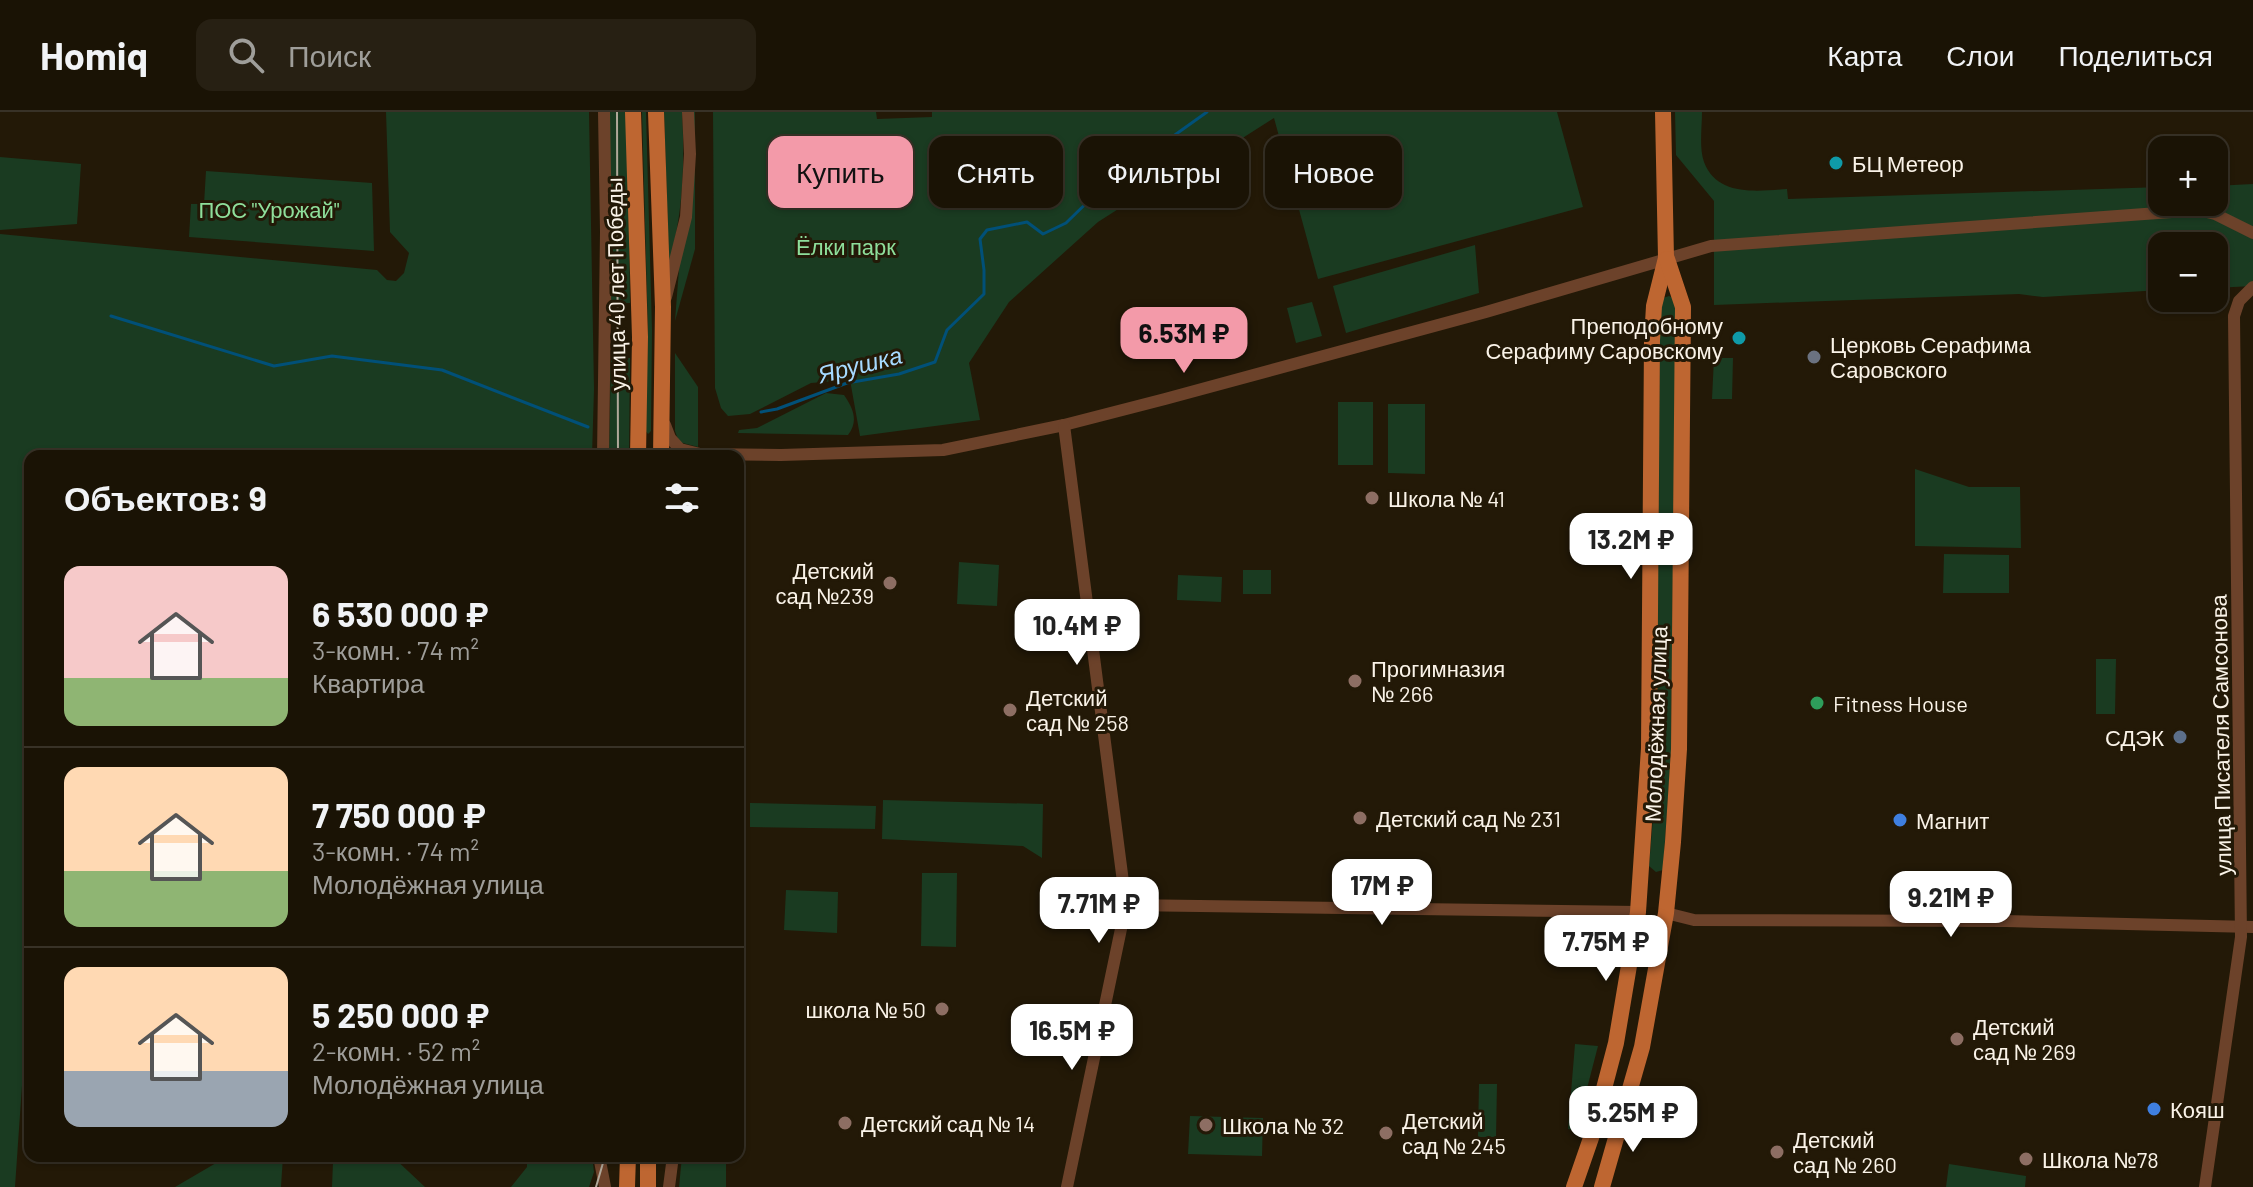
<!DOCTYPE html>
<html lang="ru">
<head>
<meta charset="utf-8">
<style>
	:root { --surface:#1a1305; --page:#272013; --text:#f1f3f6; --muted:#9f9e9a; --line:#383227; --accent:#f39aa9 }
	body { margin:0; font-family:Barlow,sans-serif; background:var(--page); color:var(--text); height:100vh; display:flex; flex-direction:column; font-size:30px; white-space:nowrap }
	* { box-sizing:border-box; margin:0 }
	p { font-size:26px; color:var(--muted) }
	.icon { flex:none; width:44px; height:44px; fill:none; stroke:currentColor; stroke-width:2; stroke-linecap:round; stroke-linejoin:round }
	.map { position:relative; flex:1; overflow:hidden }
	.sheet { position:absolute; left:24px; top:338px; width:720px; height:712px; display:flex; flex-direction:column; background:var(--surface); border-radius:16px; box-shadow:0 2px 6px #0004,0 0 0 2px var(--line) }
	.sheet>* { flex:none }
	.guide { position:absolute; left:768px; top:24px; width:760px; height:72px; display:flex; gap:16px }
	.buttons { position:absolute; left:2148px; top:24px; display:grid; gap:16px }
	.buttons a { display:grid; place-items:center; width:80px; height:80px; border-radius:16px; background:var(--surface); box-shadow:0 2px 6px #0004,0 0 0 2px var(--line); font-size:40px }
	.price { position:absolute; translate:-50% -68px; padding:0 18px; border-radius:16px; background:#fff; color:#222; font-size:26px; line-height:52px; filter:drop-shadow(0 2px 4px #0008) }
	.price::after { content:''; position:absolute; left:50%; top:48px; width:24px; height:18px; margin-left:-12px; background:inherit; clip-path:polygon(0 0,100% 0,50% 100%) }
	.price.on { background:var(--accent); color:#111 }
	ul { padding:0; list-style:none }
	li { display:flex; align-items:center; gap:24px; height:200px; padding:0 40px }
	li+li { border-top:2px solid var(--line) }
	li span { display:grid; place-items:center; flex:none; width:224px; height:160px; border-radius:16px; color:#555 }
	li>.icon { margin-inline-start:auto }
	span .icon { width:96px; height:96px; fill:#fffc; stroke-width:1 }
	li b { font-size:34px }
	h2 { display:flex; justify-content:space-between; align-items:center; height:96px; padding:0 40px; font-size:34px }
	.pill { padding:0 28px; border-radius:16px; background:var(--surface); box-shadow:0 2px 6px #0004,0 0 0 2px var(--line); font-size:28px; line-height:72px }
	.pill.on { background:var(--accent); color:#111 }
	header { display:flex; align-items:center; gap:48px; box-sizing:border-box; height:112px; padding:0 40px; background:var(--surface); border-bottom:2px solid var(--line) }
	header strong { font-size:38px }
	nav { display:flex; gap:44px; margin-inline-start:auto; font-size:28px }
	.search { width:560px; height:72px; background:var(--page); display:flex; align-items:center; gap:20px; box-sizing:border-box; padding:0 28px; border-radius:16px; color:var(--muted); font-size:30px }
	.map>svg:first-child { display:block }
</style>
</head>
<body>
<header>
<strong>Homiq</strong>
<div class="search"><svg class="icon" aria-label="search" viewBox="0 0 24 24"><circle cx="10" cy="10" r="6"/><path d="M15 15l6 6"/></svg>Поиск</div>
<nav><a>Карта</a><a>Слои</a><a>Поделиться</a></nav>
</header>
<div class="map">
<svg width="2253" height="1075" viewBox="0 0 2253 1075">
	<rect width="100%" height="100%" fill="#231907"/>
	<!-- green -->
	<g fill="#1a3b21">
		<polygon points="386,0 589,0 594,277 592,344 30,344 30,858 15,1075 0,1075 0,122 377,158 387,168 396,169 404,161 409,141 390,120"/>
		<polygon points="607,0 627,0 630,191 610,191"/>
		<polygon points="642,0 646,0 652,218 651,319 648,322 645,318 648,220"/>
		<path d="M664 0H682C685 54 683 100 669 152Z"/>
		<polygon points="691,0 695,0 695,137 675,209"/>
		<polygon points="713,0 876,0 877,7 932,5 932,0 1557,0 1583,95 1318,167 1274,6 1183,64 1123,94 1098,110 1009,190 969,251 980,308 860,324 850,268 811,271 750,302 728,304 721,296 715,276"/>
		<path d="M1675 0H1702C1702 15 1699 36 1704 50 1717 85 1758 79 1787 77L1788 87 2162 75V90H2214V74L2253 72V174L2214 176V134H2162V178L2043 185 2019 182 1714 193V89L1676 43Z"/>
		<polygon points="0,45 81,52 77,112 0,118"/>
		<polygon points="206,59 372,71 374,139 189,125 191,92 204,92"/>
		<polygon points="1475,133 1479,181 1346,221 1333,174"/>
		<polygon points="1669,184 1676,187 1671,641 1663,758 1656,760 1649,754 1655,683 1657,594 1660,187"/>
		<polygon points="1312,190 1322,224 1296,231 1287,196"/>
		<polygon points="675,241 698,275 698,335 679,330 675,319"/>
		<polygon points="611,246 630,246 629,344 609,344"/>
		<polygon points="1714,246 1733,246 1732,287 1712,287"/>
		<path d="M826 281 844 283C853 296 859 309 848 323L738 321 739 318 757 316Z"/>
		<rect x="1338" y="290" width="35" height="63"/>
		<polygon points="1388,292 1425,292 1425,362 1388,361"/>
		<polygon points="1915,357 1969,375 2020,375 2021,436 1915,434"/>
		<polygon points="1944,442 2009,443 2009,481 1943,481"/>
		<polygon points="959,450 999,453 997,494 957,492"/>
		<rect x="1243" y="458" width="28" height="24"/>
		<polygon points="1178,463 1222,465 1221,490 1177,488"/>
		<polygon points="2096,547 2116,547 2115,602 2096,602"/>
		<polygon points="883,688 1043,692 1042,746 1023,734 882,727"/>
		<polygon points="750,691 876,694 875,717 750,715"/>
		<polygon points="922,761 957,761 956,835 921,834"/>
		<polygon points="786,778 838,780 837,821 784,818"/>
		<polygon points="1575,932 1598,934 1576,1019 1568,1017"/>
		<polygon points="1479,972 1497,972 1496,1025 1478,1025"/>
		<polygon points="1190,1004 1263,1006 1262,1044 1188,1042"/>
		<polygon points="228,1044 283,1044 281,1075 175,1075"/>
		<polygon points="384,1044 392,1044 425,1075 332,1075 333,1050 381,1052"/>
		<polygon points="527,1044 592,1044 594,1060 589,1075 511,1075 527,1055"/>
		<polygon points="682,1044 726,1044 726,1075 679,1075"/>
		<polygon points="1949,1052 2026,1064 2025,1075 1946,1075"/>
	</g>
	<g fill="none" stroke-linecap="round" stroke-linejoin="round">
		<!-- stream -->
		<g stroke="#015078" stroke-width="3">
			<polyline points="111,204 274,254 332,244 442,258 588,315"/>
			<polyline points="761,300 777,297 847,271 899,262 935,250 947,218 984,182 984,158 980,127 987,118 1027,110 1043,122 1066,111 1106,72 1207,0"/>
		</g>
		<!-- minor -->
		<g stroke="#6c422a" stroke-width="12">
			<polyline points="666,185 686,105 690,42 688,0"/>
			<polyline points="665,313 670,326 680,337 700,342 781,343 943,338 1064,313 1165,287 1486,200 1711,134 2199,98 2215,102 2253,121"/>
			<polyline points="1064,313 1126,793 1067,1075"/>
			<polyline points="603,344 606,120 604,0"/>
			<polyline points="1126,793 1638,800"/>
			<polyline points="1666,801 1694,808 2006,809 2253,815"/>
			<polyline points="599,1044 605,1075"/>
			<polyline points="669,1075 673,1044"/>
			<polyline points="2205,1075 2241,825 2234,204 2239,189 2253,175"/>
		</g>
		<!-- major -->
		<g stroke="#be6631" stroke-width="16">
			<polyline points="633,0 640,225 638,344"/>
			<polyline points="656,0 663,195 661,344"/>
			<polyline points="627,1075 628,1044"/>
			<polyline points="648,1075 648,1044"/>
			<polyline points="1574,1075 1591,1026 1616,931 1638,800 1649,636 1652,228 1654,194 1666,146 1663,0"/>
			<polyline points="1602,1075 1642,935 1666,801 1673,730 1679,637 1683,195 1667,147"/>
		</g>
		<!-- tram -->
		<g stroke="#b0a89a" stroke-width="2">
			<polyline points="617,0 618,344"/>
			<polyline points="596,1075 605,1044"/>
		</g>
	</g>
	<!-- markers -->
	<g fill="#0f9aa8" stroke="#231907" stroke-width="3">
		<circle cx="1836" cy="51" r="8"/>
		<circle cx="1739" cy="226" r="8"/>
	</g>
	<circle fill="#6b7280" stroke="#231907" stroke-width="3" cx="1814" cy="245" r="8"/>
	<g fill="#8d6e63" stroke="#231907" stroke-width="3">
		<circle cx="1372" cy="386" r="8"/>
		<circle cx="890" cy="471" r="8"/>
		<circle cx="1355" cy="569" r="8"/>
		<circle cx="1010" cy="598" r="8"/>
		<circle cx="1360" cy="706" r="8"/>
		<circle cx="942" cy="897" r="8"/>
		<circle cx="1957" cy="927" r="8"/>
		<circle cx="845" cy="1011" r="8"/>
		<circle cx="1206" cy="1013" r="8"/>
		<circle cx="1386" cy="1021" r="8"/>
		<circle cx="1777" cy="1040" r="8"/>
		<circle cx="2026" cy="1047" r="8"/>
	</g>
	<circle fill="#2e9e5b" stroke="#231907" stroke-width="3" cx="1817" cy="591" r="8"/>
	<circle fill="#5c6f8a" stroke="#231907" stroke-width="3" cx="2180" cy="625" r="8"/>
	<g fill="#3f7fe0" stroke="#231907" stroke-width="3">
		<circle cx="1900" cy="708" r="8"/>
		<circle cx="2154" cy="997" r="8"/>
	</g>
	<g text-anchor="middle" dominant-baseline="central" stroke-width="6" stroke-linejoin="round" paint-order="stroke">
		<!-- poi labels -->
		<g font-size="22" fill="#faf3e8" stroke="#231907" text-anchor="start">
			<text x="1852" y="51">БЦ Метеор</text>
			<text x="1723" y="213" text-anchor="end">Преподобному<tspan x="1723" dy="25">Серафиму Саровскому</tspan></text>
			<text x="1830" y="232">Церковь Серафима<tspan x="1830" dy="25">Саровского</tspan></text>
			<text x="1388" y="386">Школа № 41</text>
			<text x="874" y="458" text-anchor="end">Детский<tspan x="874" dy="25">сад №239</tspan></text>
			<text x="1371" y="556">Прогимназия<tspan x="1371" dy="25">№ 266</tspan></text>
			<text x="1026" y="585">Детский<tspan x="1026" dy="25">сад № 258</tspan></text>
			<text x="1833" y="591">Fitness House</text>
			<text x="2164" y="625" text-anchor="end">СДЭК</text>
			<text x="1376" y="706">Детский сад № 231</text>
			<text x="1916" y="708">Магнит</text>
			<text x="926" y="897" text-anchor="end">школа № 50</text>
			<text x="1973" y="914">Детский<tspan x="1973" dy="25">сад № 269</tspan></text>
			<text x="2170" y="997">Кояш</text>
			<text x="1402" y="1008">Детский<tspan x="1402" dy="25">сад № 245</tspan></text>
			<text x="861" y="1011">Детский сад № 14</text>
			<text x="1222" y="1013">Школа № 32</text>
			<text x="1793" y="1027">Детский<tspan x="1793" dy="25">сад № 260</tspan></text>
			<text x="2042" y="1047">Школа №78</text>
		</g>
		<!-- park labels -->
		<g font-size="22" fill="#8edf9b" stroke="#231907">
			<text x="269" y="97">ПОС "Урожай"</text>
			<text x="846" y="134">Ёлки парк</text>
		</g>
		<!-- street labels -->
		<g font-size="22" fill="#faf3e8" stroke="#231907">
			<text transform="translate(615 172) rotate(-91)">улица 40 лет Победы</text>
			<text transform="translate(1655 612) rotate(-88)">Молодёжная улица</text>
			<text transform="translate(2220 623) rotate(-91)">улица Писателя Самсонова</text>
		</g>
		<!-- water labels -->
		<g font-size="24" font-style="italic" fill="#a6daff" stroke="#231907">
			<text transform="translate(860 252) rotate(-14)">Ярушка</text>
		</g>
	</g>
</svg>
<div class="buttons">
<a>+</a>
<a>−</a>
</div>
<b class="price on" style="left:1184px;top:263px">6.53M ₽</b>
<b class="price" style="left:1631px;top:469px">13.2M ₽</b>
<b class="price" style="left:1077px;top:555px">10.4M ₽</b>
<b class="price" style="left:1382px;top:815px">17M ₽</b>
<b class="price" style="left:1951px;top:827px">9.21M ₽</b>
<b class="price" style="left:1099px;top:833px">7.71M ₽</b>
<b class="price" style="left:1606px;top:871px">7.75M ₽</b>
<b class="price" style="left:1072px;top:960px">16.5M ₽</b>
<b class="price" style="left:1633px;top:1042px">5.25M ₽</b>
<div class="guide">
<a class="pill on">Купить</a>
<a class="pill">Снять</a>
<a class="pill">Фильтры</a>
<a class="pill">Новое</a>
</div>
<section class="sheet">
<h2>Объектов: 9<svg class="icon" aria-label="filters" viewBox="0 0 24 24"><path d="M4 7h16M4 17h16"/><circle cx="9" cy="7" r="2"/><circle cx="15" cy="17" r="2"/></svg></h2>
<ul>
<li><span style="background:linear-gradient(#f6c9c9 70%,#8fb573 0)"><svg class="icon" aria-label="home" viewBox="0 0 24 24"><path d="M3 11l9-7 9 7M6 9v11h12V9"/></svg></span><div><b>6 530 000 ₽</b><p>3-комн. · 74 m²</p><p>Квартира</p></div></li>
<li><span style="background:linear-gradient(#ffd9b3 65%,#8fb573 0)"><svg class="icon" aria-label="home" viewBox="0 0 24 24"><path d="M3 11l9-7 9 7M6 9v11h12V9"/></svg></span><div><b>7 750 000 ₽</b><p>3-комн. · 74 m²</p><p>Молодёжная улица</p></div></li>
<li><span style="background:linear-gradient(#ffd9b3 65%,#9aa5b1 0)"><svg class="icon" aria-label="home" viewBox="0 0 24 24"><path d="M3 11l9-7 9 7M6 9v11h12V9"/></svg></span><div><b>5 250 000 ₽</b><p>2-комн. · 52 m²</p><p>Молодёжная улица</p></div></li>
</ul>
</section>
</div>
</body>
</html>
